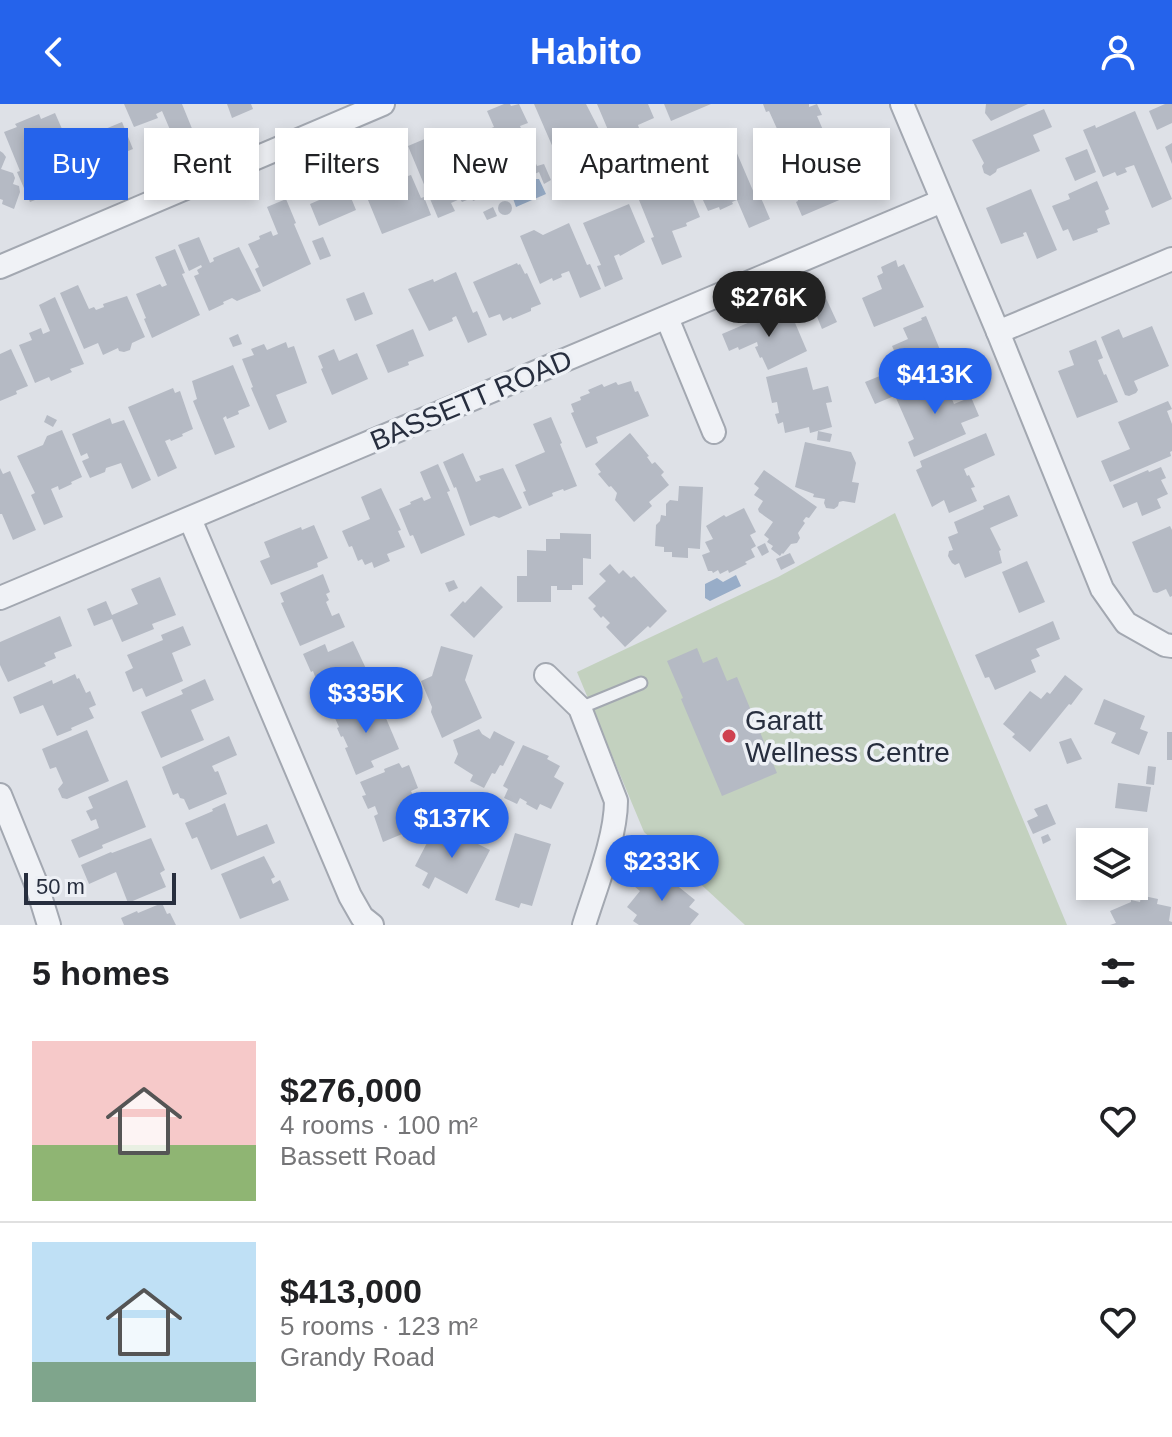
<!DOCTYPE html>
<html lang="en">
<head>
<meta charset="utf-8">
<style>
	:root { --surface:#fff; --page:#f2f2f2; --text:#202124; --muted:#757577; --line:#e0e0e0; --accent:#2563eb }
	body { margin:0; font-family:Helvetica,sans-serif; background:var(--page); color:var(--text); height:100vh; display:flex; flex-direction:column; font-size:30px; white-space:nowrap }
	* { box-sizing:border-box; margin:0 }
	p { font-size:26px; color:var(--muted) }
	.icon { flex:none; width:44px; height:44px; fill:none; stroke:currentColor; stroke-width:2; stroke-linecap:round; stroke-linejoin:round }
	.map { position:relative; height:821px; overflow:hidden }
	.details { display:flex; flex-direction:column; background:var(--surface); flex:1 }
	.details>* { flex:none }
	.guide { position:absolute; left:24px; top:24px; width:1124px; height:72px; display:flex; gap:16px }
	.controls { position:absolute; left:1076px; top:724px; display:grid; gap:16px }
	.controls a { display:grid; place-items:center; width:72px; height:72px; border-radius:0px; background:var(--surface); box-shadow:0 4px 12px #0003; font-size:40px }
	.scale { position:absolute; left:24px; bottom:20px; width:152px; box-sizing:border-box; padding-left:8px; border:4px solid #272e3e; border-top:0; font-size:22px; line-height:28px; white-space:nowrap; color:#272e3e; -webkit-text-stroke:6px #edf0f5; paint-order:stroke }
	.price { position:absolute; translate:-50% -68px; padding:0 18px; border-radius:28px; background:var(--accent); color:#fff; font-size:26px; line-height:52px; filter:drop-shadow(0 2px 4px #0008) }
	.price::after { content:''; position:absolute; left:50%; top:48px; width:24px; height:18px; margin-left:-12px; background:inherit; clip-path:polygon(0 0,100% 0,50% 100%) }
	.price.active { background:#222; color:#fff }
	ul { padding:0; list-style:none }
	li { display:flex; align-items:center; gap:24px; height:200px; padding:0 32px }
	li+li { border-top:2px solid var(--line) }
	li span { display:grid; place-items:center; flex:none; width:224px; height:160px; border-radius:0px; color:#555 }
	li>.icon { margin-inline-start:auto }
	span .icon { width:96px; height:96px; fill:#fffc; stroke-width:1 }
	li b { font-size:34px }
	h2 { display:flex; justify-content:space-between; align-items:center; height:96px; padding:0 32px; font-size:34px }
	.pill { padding:0 28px; border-radius:0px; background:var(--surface); box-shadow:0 4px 12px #0003; font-size:28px; line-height:72px }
	.pill.active { background:var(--accent); color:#fff }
	header { display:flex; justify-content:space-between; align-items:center; height:104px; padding:0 32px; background:var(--accent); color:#fff; font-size:36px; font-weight:700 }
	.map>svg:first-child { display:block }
</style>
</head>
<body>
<header><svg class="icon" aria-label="back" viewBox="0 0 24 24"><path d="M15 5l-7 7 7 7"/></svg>Habito<svg class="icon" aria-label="person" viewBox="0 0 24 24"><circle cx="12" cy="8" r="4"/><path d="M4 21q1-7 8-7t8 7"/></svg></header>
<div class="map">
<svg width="1172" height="821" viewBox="0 0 1172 821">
	<rect width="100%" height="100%" fill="#dee1e7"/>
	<!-- green -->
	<polygon fill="#c3d1bf" points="895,409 1067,821 745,821 644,728 577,568 778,473"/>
	<!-- water -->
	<g fill="#98adc8">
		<polygon points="536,75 539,75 546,90 516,103 508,80 511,79 517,83"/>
		<polygon points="736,471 741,482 710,497 705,494 705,480 717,474 723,478"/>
	</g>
	<!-- building -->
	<g fill="#b5bac4">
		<polygon points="124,0 182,0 193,27 174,35 162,7 156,10 158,14 134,23"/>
		<polygon points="227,0 251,0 253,5 232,14"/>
		<polygon points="504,0 510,0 511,2 519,0 528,19 520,22 537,62 544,60 551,76 544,80 539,68 521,76 517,66 489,78 485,73 471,36 474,31 494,23 487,7"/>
		<polygon points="534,0 586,0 602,31 581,41 578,35 567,43 563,42 554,46"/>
		<polygon points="597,0 648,0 654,14 638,21 639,24 628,29 627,26 611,33"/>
		<polygon points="664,0 711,0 671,17"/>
		<polygon points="763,0 809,0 809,3 817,0 822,11 817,12 823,26 821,27 827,41 782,61 769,31 778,27 769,7 766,8"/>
		<polygon points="986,0 1028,0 991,17 985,9"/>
		<polygon points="1165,0 1172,0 1172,19 1157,26 1149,7"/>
		<polygon points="1044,5 1052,23 1033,31 1040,47 997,65 996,68 990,72 984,69 982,62 984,59 972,36"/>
		<polygon points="1135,7 1172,95 1152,104 1134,61 1125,64 1127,68 1117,72 1115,68 1103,73 1083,26 1095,21 1096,24"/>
		<polygon points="55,9 62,25 59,26 69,51 57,56 58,58 46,63 45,60 39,62 50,90 30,98 17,68 20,67 4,28 17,23 15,20 39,10 41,15"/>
		<polygon points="122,18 133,45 92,62 81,35"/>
		<polygon points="861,32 870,52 844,63 843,61 839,63 841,68 846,67 851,79 847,81 851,91 802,112 796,98 798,97 796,89 785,67"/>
		<polygon points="427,34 439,62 448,58 446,54 465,46 466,48 469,46 488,91 473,97 472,94 462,98 460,95 451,99 455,107 438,114 408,42"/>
		<polygon points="604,36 614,59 592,69 582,45"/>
		<polygon points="1172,39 1172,60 1165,43"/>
		<polygon points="1087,45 1096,68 1075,77 1065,54"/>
		<polygon points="0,47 3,49 6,53 1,65 13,69 15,74 13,80 19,82 20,88 14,105 2,100 3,96 0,95"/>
		<polygon points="736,47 754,89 758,87 770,115 749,124 737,96 732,98 733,100 720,106 719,103 708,107 686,59 710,49 713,57"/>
		<polygon points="371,58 383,86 388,83 387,79 411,71 421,94 424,93 431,111 382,130 368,96 371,96 367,87 362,89 352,66"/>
		<polygon points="674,75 678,84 683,82 688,94 692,93 700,113 686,119 687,122 672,127 682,153 662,161 651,134 654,133 639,96 650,91 648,85"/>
		<polygon points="1097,77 1109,105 1105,107 1110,120 1097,125 1098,128 1073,137 1068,125 1063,127 1052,102 1070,95 1068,90"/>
		<polygon points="345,79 356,106 319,122 310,100 326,93 323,88"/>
		<polygon points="1031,85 1057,146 1037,155 1026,128 1023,129 1024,132 1001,140 986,104"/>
		<polygon points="286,95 296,119 294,120 311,160 263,183 255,165 259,163 248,140 260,135 259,132 271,127 273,132 278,130 267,103"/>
		<circle cx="505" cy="104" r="7"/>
		<polygon points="629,100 645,138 620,152 619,150 614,152 623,175 605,183 597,162 601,161 583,119"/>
		<polygon points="493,103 497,112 487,116 483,108"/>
		<polygon points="569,119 587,161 590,160 601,185 580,194 569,167 561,170 562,173 553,177 552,174 540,180 520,132 534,126 543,131"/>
		<polygon points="199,133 210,159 214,157 213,154 239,143 261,187 237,197 232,194 223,198 224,200 209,207 194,172 199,170 197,166 202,163 201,161 189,167 178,141"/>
		<polygon points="323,133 331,152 320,156 312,137"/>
		<polygon points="175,145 185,169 182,170 200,211 152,234 144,215 146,214 136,190 160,180 162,183 167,181 155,153"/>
		<polygon points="896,156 898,163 904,160 924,203 874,223 862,194 882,185 877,172 883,169 881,163"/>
		<polygon points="517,159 518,161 520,160 525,170 527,169 541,200 531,204 531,207 512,215 511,213 503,217 500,210 489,214 473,178"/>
		<polygon points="456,168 473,209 477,207 487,231 468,239 456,212 452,214 453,217 429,227 408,185 433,175 434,178"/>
		<polygon points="78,181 89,205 94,203 96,206 104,203 103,200 127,192 145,233 132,239 130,246 124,248 119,247 118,244 103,251 98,239 84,245 60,189"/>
		<polygon points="364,188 373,210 355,217 346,195"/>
		<polygon points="825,192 837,218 822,225 811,198"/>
		<polygon points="55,193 84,260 70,265 72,268 51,277 49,273 35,279 19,241 32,236 29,229 41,224 43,230 50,227 39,201"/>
		<polygon points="790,207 807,247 768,266 762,253 760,254 755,243 758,242 757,238 739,246 738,243 729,247 722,230 771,209 773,214"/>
		<polygon points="926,212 943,253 920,263 915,252 912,253 911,251 899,257 892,242 908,235 903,224 922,216 921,214"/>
		<polygon points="1152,222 1169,262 1134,277 1138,286 1136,289 1129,292 1125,291 1101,233 1119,225 1123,234"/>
		<polygon points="413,225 424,252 408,258 409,261 388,269 376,241"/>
		<polygon points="238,230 242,240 233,243 229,234"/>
		<polygon points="1096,236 1103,254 1098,256 1104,271 1106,270 1118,298 1077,314 1058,267 1074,261 1069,247"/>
		<polygon points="286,238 288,244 294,242 307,279 276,291 287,318 269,326 251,284 253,283 242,255 254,251 251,245 264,240 267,246"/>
		<polygon points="11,245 28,282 16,287 17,290 0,297 0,250"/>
		<polygon points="334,245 339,257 357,249 368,275 332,291 321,265 323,264 318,252"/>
		<polygon points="233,261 250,302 238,307 239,310 227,315 226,312 223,314 235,343 215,351 193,297 197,295 192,277"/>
		<polygon points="807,263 813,286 828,282 832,298 826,299 832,323 810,329 809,323 785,329 783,318 778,320 775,310 779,309 777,298 772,299 766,273"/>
		<polygon points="902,263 911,285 875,300 865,278"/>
		<polygon points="943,274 954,300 971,293 979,312 961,319 966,330 914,353 908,338 914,335 896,294"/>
		<polygon points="631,277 635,288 638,287 649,312 596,333 598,339 586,344 571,309 574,308 571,300 581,296 580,293 590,289 588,286 602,280 604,283 616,278 618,281"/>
		<polygon points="173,284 175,289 180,287 193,325 182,330 183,332 171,337 170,335 165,337 177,364 158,373 128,303"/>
		<polygon points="1168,297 1172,305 1167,307 1172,320 1172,347 1170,348 1171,352 1110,378 1101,357 1130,345 1118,318"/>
		<polygon points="47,311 57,316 53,323 44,318"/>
		<polygon points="551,313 562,339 560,340 577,382 564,387 563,385 552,389 553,392 529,402 523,388 526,387 515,361 545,348 533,320"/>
		<polygon points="110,314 112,320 124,316 151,376 132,385 121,359 106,364 105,368 90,374 82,357 89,354 87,349 81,352 72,330"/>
		<polygon points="62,326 82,373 71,378 72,380 59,386 58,382 51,385 63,413 44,421 31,391 35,389 17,352 43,341 47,332"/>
		<polygon points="818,327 832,330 830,338 817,336"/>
		<polygon points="630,329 649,352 647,353 652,360 655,358 664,368 661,371 669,381 649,398 652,402 634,418 615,396 617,389 611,382 609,383 598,370 601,368 595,360"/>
		<polygon points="986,329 995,351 964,365 967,372 969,371 975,383 971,384 977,397 949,409 944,396 932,403 916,366 922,363 920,357"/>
		<polygon points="805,338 851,348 856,359 852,378 859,379 855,399 843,397 839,398 838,402 834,405 826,404 824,399 825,395 813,393 814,390 795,383"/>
		<polygon points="463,349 476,378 481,376 479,372 503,364 522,404 499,414 494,412 470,422 456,383 454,384 443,358"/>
		<polygon points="438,360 450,387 447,388 465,431 421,450 413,431 410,432 399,405 411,400 410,398 422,393 424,397 431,394 420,368"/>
		<polygon points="1161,363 1166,374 1161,376 1168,390 1157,395 1161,404 1142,412 1137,398 1123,404 1113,381 1148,366 1149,368"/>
		<polygon points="0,364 3,370 10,367 36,426 13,436 2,410 0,410"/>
		<polygon points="764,366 817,403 809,414 806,413 803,417 805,419 798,429 800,434 797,439 791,440 783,450 782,449 780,452 771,445 773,442 767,438 769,435 764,431 773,418 759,408 758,405 763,397 754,391 759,384 754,380"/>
		<polygon points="679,382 703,383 700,445 688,444 688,454 672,453 672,448 664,448 664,443 655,442 656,421 660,417 661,411 666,412 666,400 670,396 678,397"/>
		<polygon points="381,384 401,426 398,427 405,443 387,450 390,457 374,464 372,458 365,461 362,455 358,457 352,442 349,443 342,427 370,415 361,393"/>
		<polygon points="1009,391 1018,412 990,424 1001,446 999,447 1002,459 965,474 959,459 955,461 952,459 948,452 949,447 953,446 948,433 958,429 954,418 984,405 983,402"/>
		<polygon points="744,404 756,428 750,431 756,442 751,445 755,453 745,458 747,460 729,469 728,466 720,470 718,466 713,469 712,467 708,467 702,451 710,448 705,438 713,435 706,422 724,411 726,413"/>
		<polygon points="314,421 328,454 317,459 318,463 271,481 260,457 270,453 264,438 301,423 302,426"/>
		<polygon points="1170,422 1172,426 1172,492 1170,493 1166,485 1157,489 1153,488 1132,438"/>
		<polygon points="560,429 591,430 591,455 583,454 583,481 572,481 572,486 557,486 557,482 551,482 551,498 517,498 517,472 527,472 527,446 546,447 546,435 560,435"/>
		<polygon points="765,439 769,448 762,452 757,443"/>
		<polygon points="790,449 795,459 781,466 776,455"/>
		<polygon points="1027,457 1045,498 1019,509 1002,468"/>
		<polygon points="610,460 619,470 623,466 631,474 634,472 667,507 650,524 648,522 625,543 606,523 610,519 603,512 601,514 593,505 596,502 588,494 606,477 599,470"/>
		<polygon points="323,470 330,488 326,490 329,496 326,498 332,512 339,509 345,523 300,542 281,499 284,498 280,489"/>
		<polygon points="160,473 176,511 152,520 154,525 122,538 112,515 94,522 87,505 106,497 112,511 138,500 131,485"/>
		<polygon points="454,476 458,484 449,488 445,479"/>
		<polygon points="481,482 503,503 474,534 450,511 463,497 465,499"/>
		<polygon points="60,512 72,542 54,549 56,554 44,559 46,562 8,578 0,561 0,538"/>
		<polygon points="1053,517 1060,535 1036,545 1040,552 1031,556 1036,568 995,586 989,573 985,574 975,551"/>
		<polygon points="183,522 191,541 172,549 183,577 146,593 142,584 133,588 125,568 133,564 127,551 163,536 161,531"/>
		<polygon points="353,537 377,588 358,596 357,593 332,603 328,593 324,594 319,583 322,581 319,574 316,575 313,567 311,568 303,550 325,540 328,548"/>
		<polygon points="441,542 473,551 465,576 482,614 442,634 431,608 432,603 421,577 432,572"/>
		<polygon points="697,544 703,559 717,553 727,577 737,573 777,669 722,692 681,595 683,594 667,557"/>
		<polygon points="75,570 77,575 79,574 86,589 90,587 96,601 89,604 94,614 71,624 72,626 57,632 43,601 20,610 13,593 52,576 53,580"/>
		<polygon points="1065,571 1083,585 1071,601 1069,600 1030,648 1012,633 1015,630 1003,620 1030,587 1041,595 1047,588 1050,590"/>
		<polygon points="205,575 214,596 191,606 204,636 161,654 141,608 183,590 181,586"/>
		<polygon points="377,593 399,645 371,657 374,663 356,671 345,644 348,643 343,632 341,633 337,624 339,623 334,612"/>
		<polygon points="1104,595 1145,612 1140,625 1148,628 1139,651 1111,639 1116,629 1094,620"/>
		<polygon points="479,625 482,630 490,635 494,627 515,638 503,662 500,661 495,670 492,669 484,684 470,677 473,671 454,659 458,650 453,636"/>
		<polygon points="87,626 109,677 67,695 62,694 58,685 63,679 56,663 50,665 42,645"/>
		<rect x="1167" y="628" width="5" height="28"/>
		<polygon points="229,632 237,651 212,662 215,668 218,667 227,690 189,706 184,695 180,694 178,689 173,691 162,663"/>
		<polygon points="1071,634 1082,655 1067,660 1059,638"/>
		<polygon points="523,641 549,652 547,655 560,662 554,673 564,679 551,705 540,700 537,706 526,700 527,698 520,694 517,700 504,694 508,685 503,682"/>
		<polygon points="399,659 402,664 409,661 418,684 411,687 417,701 427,697 436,716 383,738 374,712 378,710 375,702 368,705 362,692 366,691 360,678 385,668 384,665"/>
		<polygon points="1148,662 1156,663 1154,681 1146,680"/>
		<polygon points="127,676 146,723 102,741 103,744 79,754 71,736 99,724 96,715 91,717 86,707 93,704 88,693"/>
		<polygon points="1118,679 1151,683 1147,708 1115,704"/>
		<polygon points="225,699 237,732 267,720 275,739 211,766 197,733 192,735 185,719 213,707 212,705"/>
		<polygon points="1047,700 1056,720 1033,730 1027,717 1038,712 1034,705"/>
		<polygon points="443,722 456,729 460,727 465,730 466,734 490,746 467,790 435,773 429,785 422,781 428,769 415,762 429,735 434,738"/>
		<polygon points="515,729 551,740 532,802 521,799 519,804 495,796"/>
		<polygon points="1048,730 1051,736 1043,740 1041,733"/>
		<polygon points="151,734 165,766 160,769 166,783 128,799 116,768 89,780 81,761 111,748 112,749"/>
		<polygon points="264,752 275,773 271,775 273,780 280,776 289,796 240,815 221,770"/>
		<polygon points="659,767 695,796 689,803 699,810 690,821 639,821 633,817 637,811 627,803 640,787 634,782 644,769 652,775"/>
		<polygon points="1144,792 1158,795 1157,800 1171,803 1169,817 1172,818 1172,821 1110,821 1116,819 1110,807 1131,798 1131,796 1140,798 1141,793 1143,793"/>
		<polygon points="162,799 167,810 170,809 176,821 124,821 121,814 137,807 138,809"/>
	</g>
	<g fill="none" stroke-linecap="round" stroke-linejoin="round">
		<defs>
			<polyline id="lane" points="580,604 641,579"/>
			<g id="street">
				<polyline points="902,0 998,228 1102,485 1126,519 1165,541 1172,542"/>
				<polyline points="0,163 383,0"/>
				<polyline points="667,214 714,328"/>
				<polyline points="998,228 1172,155"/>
				<polyline points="190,415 350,792 362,813 372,821"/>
				<polyline points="0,494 942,97"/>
				<path d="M546 571 580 604 616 697C616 734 595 785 584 821"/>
				<polyline points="0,691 37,782 49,821"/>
			</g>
		</defs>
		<!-- lane casing -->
		<use href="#lane" stroke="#a3a8b1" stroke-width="15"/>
		<!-- street casing -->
		<use href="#street" stroke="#a3a8b1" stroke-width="26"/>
		<!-- lane -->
		<use href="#lane" stroke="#f0f2f6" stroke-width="11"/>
		<!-- street -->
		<use href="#street" stroke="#f0f2f6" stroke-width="22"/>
	</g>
	<!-- markers -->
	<circle fill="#cf414f" stroke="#edf0f5" stroke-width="3" cx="729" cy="632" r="8"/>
	<g text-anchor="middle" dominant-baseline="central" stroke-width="7" stroke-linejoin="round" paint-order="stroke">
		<!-- street labels -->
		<g font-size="28" fill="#272e3e" stroke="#edf0f5">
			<text transform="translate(471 296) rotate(-23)">BASSETT ROAD</text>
		</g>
		<!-- poi labels -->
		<g font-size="28" fill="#272e3e" stroke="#edf0f5" text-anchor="start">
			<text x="745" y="616">Garatt<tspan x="745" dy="32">Wellness Centre</tspan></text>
		</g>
	</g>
</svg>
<div class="controls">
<a><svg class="icon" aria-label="layers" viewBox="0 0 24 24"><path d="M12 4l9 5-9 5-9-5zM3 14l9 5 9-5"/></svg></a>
</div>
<div class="scale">50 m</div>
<b class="price active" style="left:769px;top:235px">$276K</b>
<b class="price" style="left:935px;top:312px">$413K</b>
<b class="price" style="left:366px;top:631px">$335K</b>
<b class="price" style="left:452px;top:756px">$137K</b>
<b class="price" style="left:662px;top:799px">$233K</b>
<div class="guide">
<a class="pill active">Buy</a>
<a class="pill">Rent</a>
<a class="pill">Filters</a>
<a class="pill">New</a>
<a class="pill">Apartment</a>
<a class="pill">House</a>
</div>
</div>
<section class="details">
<h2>5 homes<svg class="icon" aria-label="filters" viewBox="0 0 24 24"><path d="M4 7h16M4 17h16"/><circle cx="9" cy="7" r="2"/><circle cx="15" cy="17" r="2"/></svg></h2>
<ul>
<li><span style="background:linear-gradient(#f6c9c9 65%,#8fb573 0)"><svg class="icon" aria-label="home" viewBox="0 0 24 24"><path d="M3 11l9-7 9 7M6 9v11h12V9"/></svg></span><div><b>$276,000</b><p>4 rooms · 100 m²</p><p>Bassett Road</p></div><svg class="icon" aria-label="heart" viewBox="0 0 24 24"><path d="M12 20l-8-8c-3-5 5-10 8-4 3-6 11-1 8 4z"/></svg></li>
<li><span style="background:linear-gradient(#bfe0f5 75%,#7fa58c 0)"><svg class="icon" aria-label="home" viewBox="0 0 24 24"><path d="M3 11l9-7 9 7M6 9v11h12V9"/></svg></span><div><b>$413,000</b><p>5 rooms · 123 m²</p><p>Grandy Road</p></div><svg class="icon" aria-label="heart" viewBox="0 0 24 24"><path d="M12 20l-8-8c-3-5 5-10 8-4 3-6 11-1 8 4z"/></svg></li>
</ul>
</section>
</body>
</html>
